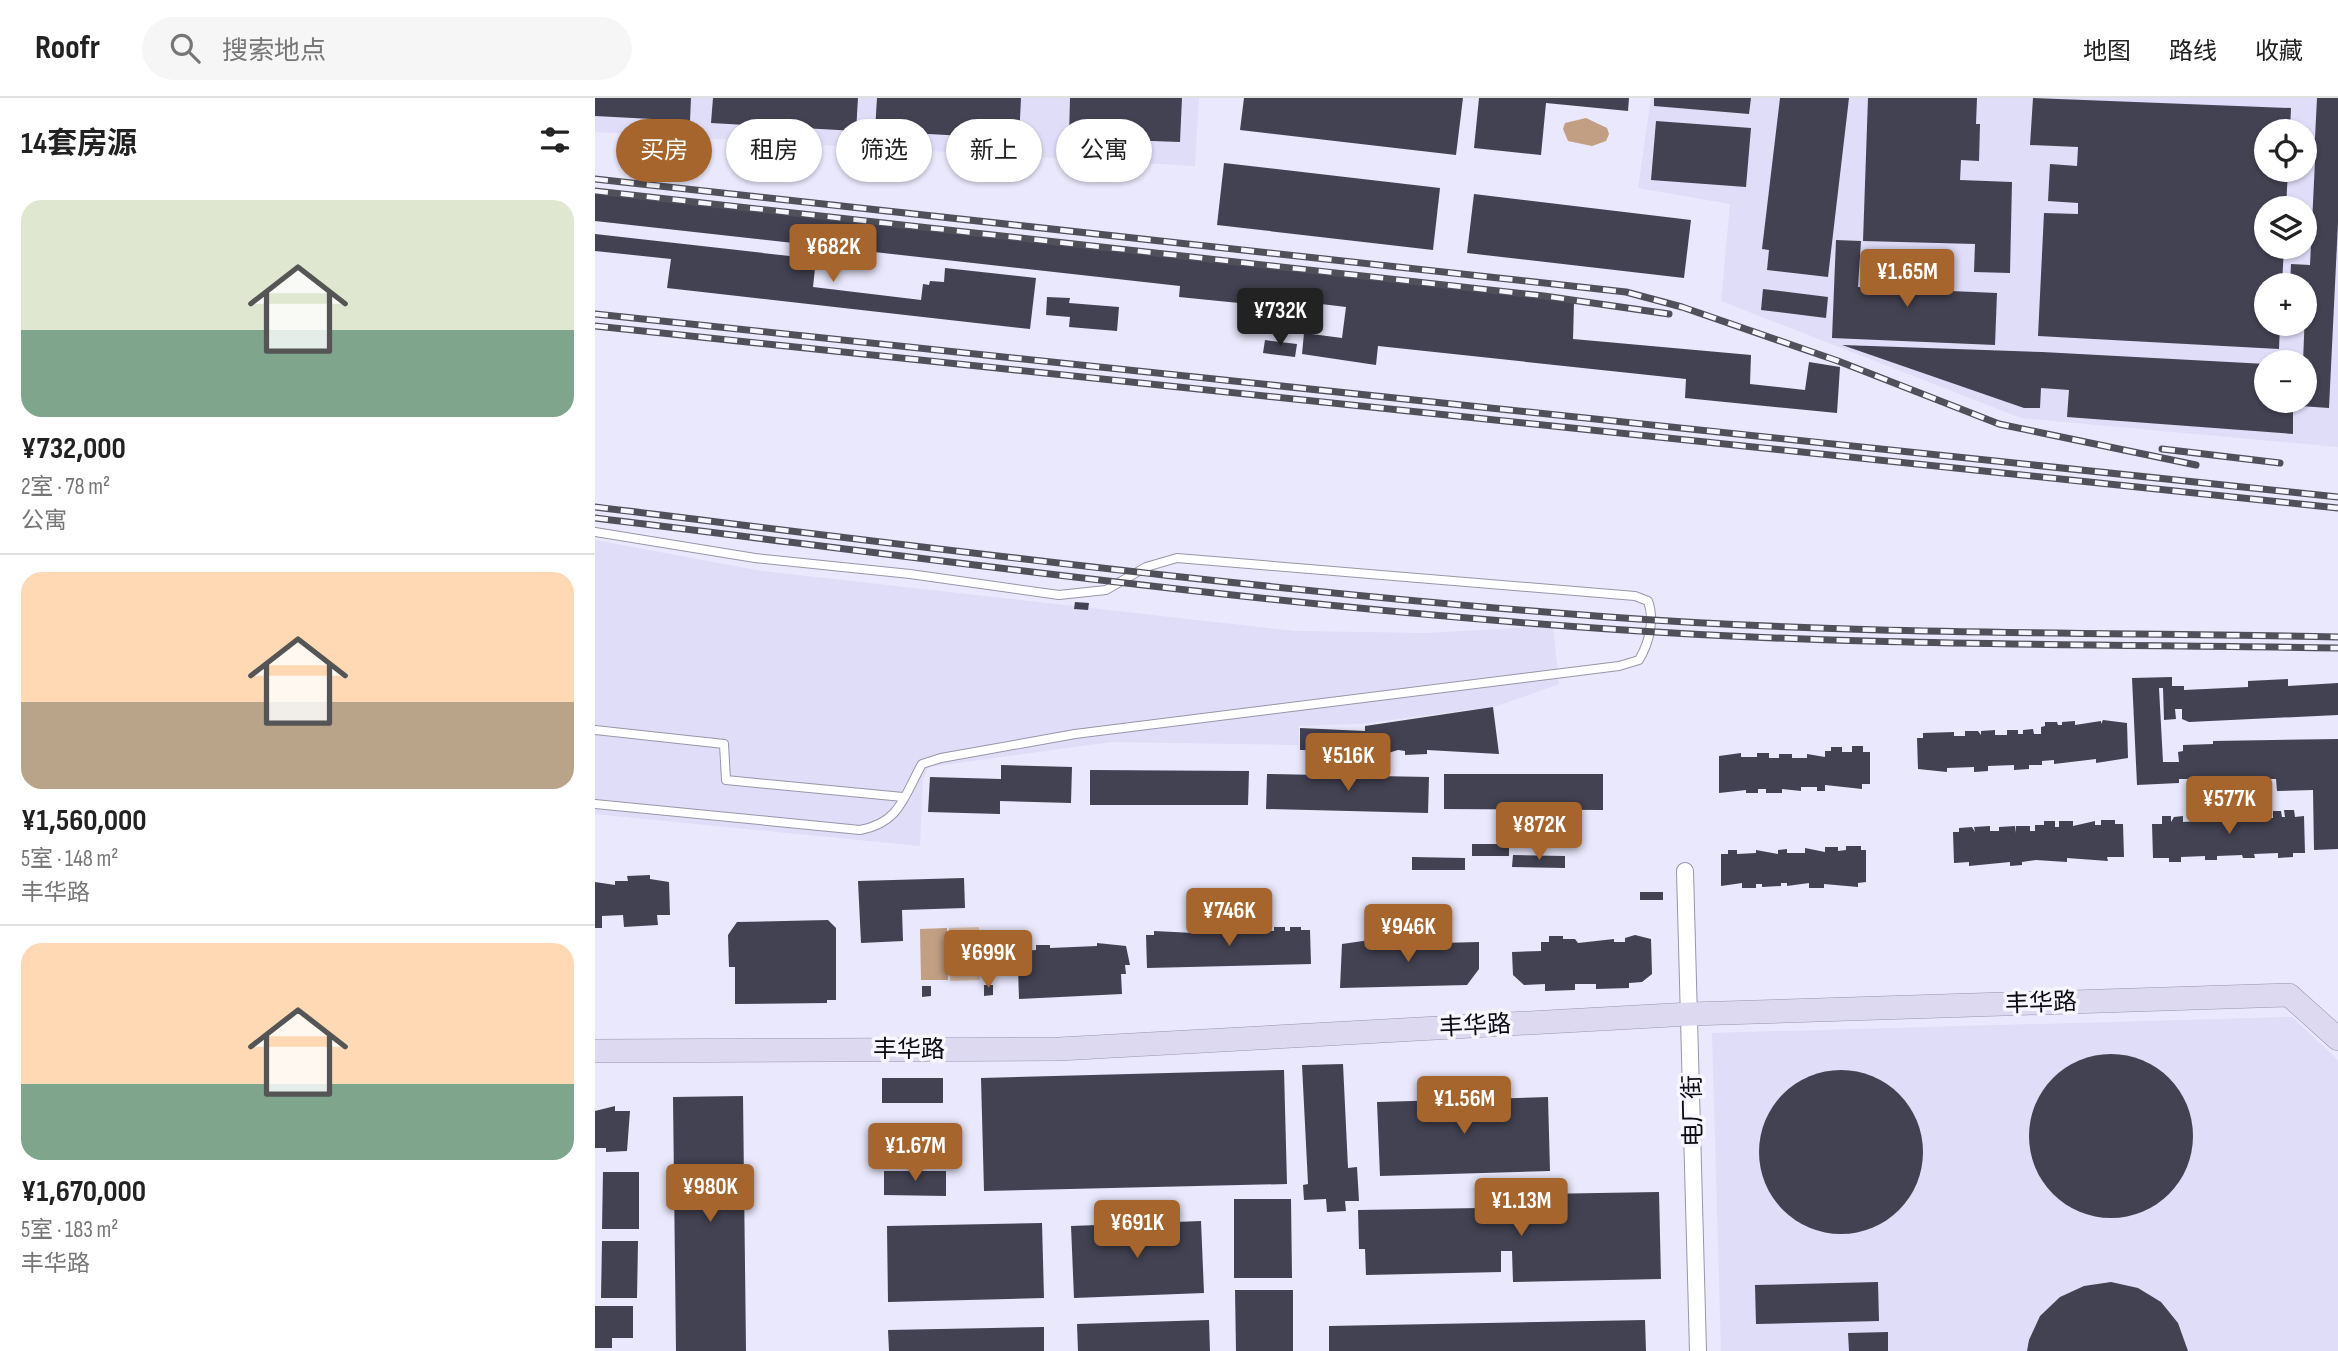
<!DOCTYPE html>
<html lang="zh">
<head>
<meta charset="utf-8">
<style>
	:root { --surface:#fff; --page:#f6f6f6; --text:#222; --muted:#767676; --line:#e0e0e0; --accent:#a5652d }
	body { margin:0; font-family:"Sofia Sans Condensed","Noto Sans SC",sans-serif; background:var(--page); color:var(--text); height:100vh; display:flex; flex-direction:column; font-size:26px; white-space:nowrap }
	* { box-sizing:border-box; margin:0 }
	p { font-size:23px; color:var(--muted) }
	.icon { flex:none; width:38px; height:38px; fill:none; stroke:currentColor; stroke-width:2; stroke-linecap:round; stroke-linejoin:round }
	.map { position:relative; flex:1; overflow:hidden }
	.sheet { display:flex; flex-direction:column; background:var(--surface); width:595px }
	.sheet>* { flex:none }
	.banner { position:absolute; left:21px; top:21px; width:665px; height:63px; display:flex; gap:14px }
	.fabs { position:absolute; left:1659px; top:21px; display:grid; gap:14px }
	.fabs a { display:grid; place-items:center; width:63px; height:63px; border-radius:50%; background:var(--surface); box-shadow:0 2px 5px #0004; font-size:35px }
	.price { position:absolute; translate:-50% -60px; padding:0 16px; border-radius:7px; background:var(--accent); color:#fff; font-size:23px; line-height:46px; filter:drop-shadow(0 2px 4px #0008) }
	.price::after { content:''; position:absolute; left:50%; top:42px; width:21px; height:16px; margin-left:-10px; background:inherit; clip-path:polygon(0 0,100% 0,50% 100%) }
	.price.current { background:#222; color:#fff }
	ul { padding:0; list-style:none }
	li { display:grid; align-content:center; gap:14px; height:371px; padding:0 21px }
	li+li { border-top:2px solid var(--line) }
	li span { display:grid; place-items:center; height:217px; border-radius:21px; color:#555 }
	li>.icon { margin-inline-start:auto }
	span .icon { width:126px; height:126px; fill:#fffc; stroke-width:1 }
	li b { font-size:30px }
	h2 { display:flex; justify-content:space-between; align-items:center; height:84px; padding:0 21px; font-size:30px }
	.tag { padding:0 24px; border-radius:32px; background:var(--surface); box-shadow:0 2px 5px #0004; font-size:24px; line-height:63px }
	.tag.current { background:var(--accent); color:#fff }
	header { display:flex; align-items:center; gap:42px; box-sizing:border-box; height:98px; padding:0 35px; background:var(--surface); border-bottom:2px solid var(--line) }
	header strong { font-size:33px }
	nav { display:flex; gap:38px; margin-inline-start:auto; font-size:24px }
	.search { width:490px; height:63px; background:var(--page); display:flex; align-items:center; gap:18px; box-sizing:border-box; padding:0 24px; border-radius:38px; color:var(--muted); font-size:26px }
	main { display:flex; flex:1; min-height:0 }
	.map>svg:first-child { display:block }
</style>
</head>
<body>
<header>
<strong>Roofr</strong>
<div class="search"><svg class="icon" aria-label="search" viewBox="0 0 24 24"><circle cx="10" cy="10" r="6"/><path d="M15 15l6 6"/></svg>搜索地点</div>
<nav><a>地图</a><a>路线</a><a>收藏</a></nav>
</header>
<main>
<section class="sheet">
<h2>14套房源<svg class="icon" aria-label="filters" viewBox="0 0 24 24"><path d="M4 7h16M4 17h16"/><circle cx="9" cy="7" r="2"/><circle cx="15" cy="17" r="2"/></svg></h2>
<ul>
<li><span style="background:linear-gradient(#dfe7d0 60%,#7fa58c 0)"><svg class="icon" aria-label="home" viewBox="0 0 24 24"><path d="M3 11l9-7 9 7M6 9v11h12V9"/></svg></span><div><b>¥732,000</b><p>2室 · 78 m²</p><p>公寓</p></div></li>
<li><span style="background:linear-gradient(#ffd9b3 60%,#b9a48a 0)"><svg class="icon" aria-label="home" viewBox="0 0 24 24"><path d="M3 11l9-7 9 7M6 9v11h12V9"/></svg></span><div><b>¥1,560,000</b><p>5室 · 148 m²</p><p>丰华路</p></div></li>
<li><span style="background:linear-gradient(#ffd9b3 65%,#7fa58c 0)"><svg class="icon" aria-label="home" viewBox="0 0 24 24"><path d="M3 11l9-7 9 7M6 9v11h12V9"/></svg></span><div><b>¥1,670,000</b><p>5室 · 183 m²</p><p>丰华路</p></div></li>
</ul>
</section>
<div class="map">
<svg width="1743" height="1253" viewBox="0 0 1743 1253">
	<rect width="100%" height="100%" fill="#e9e8fc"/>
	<!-- built -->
	<g fill="#dfddf8" fill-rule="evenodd">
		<polygon points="0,0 604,0 600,68 0,34"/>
		<path d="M1056 0H1743V349L1426 320 1126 203 1135 106 1043 90ZM1671 33H1710V72H1671ZM1671 110H1710V149H1671ZM1671 187H1710V226H1671ZM1671 264H1710V303H1671Z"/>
		<polygon points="0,442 167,473 700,533 832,535 958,528 964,586 902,608 766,626 704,628 703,647 516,644 334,669 328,680 325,748 0,716"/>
		<polygon points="1697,919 1743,962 1743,1253 1126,1253 1117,935"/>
	</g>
	<!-- green -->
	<polygon fill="#e2c3ab" points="384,829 385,882 355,883 354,830"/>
	<!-- water -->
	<g fill="#c29f83">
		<polygon points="991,20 1012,30 1014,36 1011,43 997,48 973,43 968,31 970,25"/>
		<polygon points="352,830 353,882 326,882 325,831"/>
	</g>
	<!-- building -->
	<g fill="#434252">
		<polygon points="0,0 96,0 95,23 0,18"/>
		<polygon points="118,0 263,0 261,33 116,25"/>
		<polygon points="282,0 426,0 424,41 280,33"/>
		<polygon points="475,0 587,0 585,44 474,40"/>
		<polygon points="649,0 868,0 861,57 645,32"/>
		<polygon points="884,0 1034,0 1033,13 951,5 946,57 879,50"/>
		<polygon points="1059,0 1156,0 1154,16 1059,8"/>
		<polygon points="1185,0 1254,0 1233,179 1172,172 1174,152 1167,151"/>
		<polygon points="1273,0 1382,0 1381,26 1385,26 1384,63 1366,62 1365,82 1417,84 1415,175 1379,174 1380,146 1268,143"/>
		<polygon points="1438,0 1696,10 1695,33 1671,33 1671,72 1693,72 1691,110 1671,110 1671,149 1689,149 1687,187 1671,187 1671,226 1685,226 1684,251 1443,238 1449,115 1483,116 1483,105 1453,103 1455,66 1482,68 1483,49 1435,47"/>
		<polygon points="1722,0 1743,0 1743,125 1734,310 1705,308 1706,303 1710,303 1708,264 1711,189 1695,187 1696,166 1715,167 1720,63 1710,63 1710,40 1720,40"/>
		<polygon points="1061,23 1156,30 1151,89 1056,82"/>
		<polygon points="629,65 845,90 838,152 622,127"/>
		<polygon points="0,95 979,204 978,241 1156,257 1155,286 1210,292 1214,264 1245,269 1242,315 1090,300 1091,281 783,248 781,267 707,256 709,235 747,240 751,209 676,200 676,196 665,195 664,207 584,199 585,188 0,123"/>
		<polygon points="879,96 1096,122 1089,180 872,155"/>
		<polygon points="0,136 221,161 218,189 326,202 328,186 334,187 335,183 349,184 350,170 441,180 435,231 72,190 76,161 0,153"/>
		<polygon points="1241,142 1266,143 1263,189 1402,195 1400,247 1237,240"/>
		<polygon points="1168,191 1233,199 1231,220 1166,212"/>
		<polygon points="452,199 475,200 474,205 524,209 522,233 474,229 475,219 451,217"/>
		<polygon points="670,242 702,246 700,259 668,255"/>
		<polygon points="1247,247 1447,254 1671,266 1671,303 1698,303 1698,336 1472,319 1474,292 1446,290 1445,310 1429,310"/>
		<polygon points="480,504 494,505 493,512 479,511"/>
		<polygon points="1577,579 1577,588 1589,588 1589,592 1653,589 1653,583 1693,581 1693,588 1743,585 1743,617 1594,624 1587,621 1587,611 1580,611 1581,621 1569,622 1568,590 1564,590 1568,664 1584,664 1583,654 1588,653 1588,647 1618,646 1618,643 1743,641 1743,751 1719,752 1718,692 1682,693 1681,681 1584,681 1584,685 1542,687 1537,580"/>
		<polygon points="898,609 904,656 832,652 832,656 810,657 810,653 803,652 777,660 774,653 705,652 705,630 770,633 770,628"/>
		<polygon points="1508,622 1532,625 1533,660 1501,665 1501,661 1459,666 1459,662 1447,663 1447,667 1434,667 1434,671 1419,672 1419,667 1393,668 1393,673 1379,674 1379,669 1352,670 1352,674 1323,671 1322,640 1328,640 1328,635 1359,634 1359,638 1370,638 1370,633 1383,633 1386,637 1386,633 1400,632 1400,637 1412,637 1412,632 1423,632 1423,636 1428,636 1428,632 1438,631 1439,636 1446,636 1446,629 1450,628 1450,624 1462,624 1463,627 1467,627 1467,624 1480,623 1480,627 1506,623 1506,626"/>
		<polygon points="1257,648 1268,648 1268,654 1275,654 1275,686 1267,686 1267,691 1230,687 1230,693 1222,693 1222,689 1206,689 1206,693 1187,691 1187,695 1171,695 1171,691 1163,691 1163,695 1151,695 1151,692 1124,695 1124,658 1146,655 1146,659 1162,659 1162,655 1174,655 1174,660 1184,660 1184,656 1197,656 1197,660 1212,660 1212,656 1230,659 1230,653 1236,653 1236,649 1247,649 1247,654 1257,654"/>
		<polygon points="406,667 477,669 476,705 405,703 405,716 333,714 335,679 406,681"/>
		<polygon points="495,672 654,673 653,707 495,707"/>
		<polygon points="672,676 834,679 833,715 671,711"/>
		<polygon points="849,676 1008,676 1008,712 849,711"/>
		<polygon points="1689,712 1699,712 1700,719 1709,718 1710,755 1698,755 1698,759 1683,760 1683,755 1659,756 1660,760 1648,760 1647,757 1622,758 1622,762 1610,762 1610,758 1586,759 1586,764 1574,764 1574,760 1558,760 1557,726 1567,726 1567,718 1576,718 1576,724 1579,719 1588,718 1588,724 1604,723 1604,716 1612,716 1613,722 1615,716 1625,716 1625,722 1642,721 1642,714 1651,714 1653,721 1653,714 1662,714 1662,720 1678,720 1678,713 1686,713 1687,719 1690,719"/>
		<polygon points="1506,722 1520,722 1520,726 1528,726 1529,759 1512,759 1513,763 1472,760 1472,764 1441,762 1427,764 1427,767 1415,768 1415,764 1374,768 1374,764 1359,765 1358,734 1364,734 1364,730 1377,729 1380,734 1379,729 1395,728 1395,733 1404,733 1404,729 1420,728 1421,735 1421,728 1435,728 1435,733 1440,733 1440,727 1449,727 1449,723 1460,723 1460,729 1464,729 1464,723 1478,723 1478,728 1500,723 1500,727 1506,727"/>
		<rect x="877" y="746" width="37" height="12"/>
		<polygon points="1251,748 1266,748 1266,752 1271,752 1271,784 1263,785 1263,789 1229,786 1229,790 1214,790 1214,785 1192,788 1192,785 1186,785 1186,788 1167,789 1167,786 1161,786 1161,790 1147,790 1147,785 1126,788 1126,756 1133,756 1133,752 1142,752 1142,756 1161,755 1161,752 1183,756 1183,752 1192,751 1192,755 1210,755 1210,750 1230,754 1230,749 1243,749 1243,753 1251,752"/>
		<polygon points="918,757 970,758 970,770 917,769"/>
		<polygon points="817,759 870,760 870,772 817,772"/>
		<polygon points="55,777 55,781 74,784 75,817 62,817 63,827 29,829 28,817 7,818 7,830 0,830 0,784 20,787 20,783 33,783 32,778"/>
		<polygon points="369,780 370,810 307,812 308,843 266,845 263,783"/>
		<rect x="1045" y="794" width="23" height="8"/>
		<polygon points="233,822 241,830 241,902 232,902 232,905 140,906 140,869 134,869 133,837 142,824"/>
		<polygon points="679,829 690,829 690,833 695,833 695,829 706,829 706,832 715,832 716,866 552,870 551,837 559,837 559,833 599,835 599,832 610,831 610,835 614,835 614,831 624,830 624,835 639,834 639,830 650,830 650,834 655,834 655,830 679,833"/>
		<polygon points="1040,837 1056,841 1057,876 1047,884 1034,885 1034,890 1001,891 1001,886 980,886 980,892 950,893 950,886 929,887 918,877 917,854 946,853 946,844 954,844 954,838 968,838 968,841 980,841 983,845 1019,841 1019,844 1030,844 1030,840"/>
		<polygon points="782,841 782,848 833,847 833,841 844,841 844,845 884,844 884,871 872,887 745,890 747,846"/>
		<polygon points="502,845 531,848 535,867 530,867 531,876 526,876 527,896 424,901 423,871 419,871 419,862 422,862 422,853 441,852 441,847 455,847 455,850 502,848"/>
		<polygon points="389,887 398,887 398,897 389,898"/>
		<polygon points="327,888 336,888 336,898 327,899"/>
		<circle cx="1516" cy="1038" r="82"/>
		<polygon points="748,966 753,1070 762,1069 764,1103 750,1103 751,1113 732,1114 731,1101 709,1102 708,1087 713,1086 707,967"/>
		<polygon points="689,972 692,1086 389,1093 386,980"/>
		<circle cx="1246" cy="1054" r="82"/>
		<rect x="287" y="980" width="61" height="25"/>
		<polygon points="148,998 151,1253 81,1253 78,999"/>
		<polygon points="953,999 955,1073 785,1078 782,1004"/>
		<polygon points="20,1008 20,1013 35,1013 32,1053 11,1054 11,1050 0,1050 0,1013"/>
		<polygon points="288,1026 350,1027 350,1051 288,1051"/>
		<polygon points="289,1073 351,1073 351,1098 289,1097"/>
		<polygon points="8,1074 44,1074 44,1131 7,1131"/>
		<polygon points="1064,1094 1066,1181 918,1184 917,1153 906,1153 906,1174 771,1177 770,1151 764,1151 763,1112 885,1110 884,1097"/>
		<polygon points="639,1101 696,1101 697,1180 639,1180"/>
		<polygon points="606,1123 609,1195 479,1200 476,1128"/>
		<polygon points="447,1125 449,1200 293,1204 292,1128"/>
		<polygon points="7,1143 43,1143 42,1200 6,1200"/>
		<polygon points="1283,1184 1284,1223 1161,1226 1160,1187"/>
		<polygon points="1516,1184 1543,1190 1566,1204 1583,1225 1593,1253 1432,1253 1434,1242 1445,1218 1465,1199 1489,1188"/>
		<polygon points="640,1192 698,1192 698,1253 641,1253"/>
		<polygon points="0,1208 38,1208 38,1240 17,1240 17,1250 0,1250"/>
		<polygon points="614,1222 615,1253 483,1253 482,1226"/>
		<polygon points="1050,1222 1051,1253 734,1253 734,1228"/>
		<polygon points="449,1229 449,1253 294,1253 293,1232"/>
		<polygon points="1293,1234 1293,1253 1254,1253 1253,1235"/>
	</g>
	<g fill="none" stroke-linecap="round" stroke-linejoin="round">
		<defs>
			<g id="lane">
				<path d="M0 434 160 460 315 476 464 497 511 492 551 469 582 460 1040 498 1053 503C1060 522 1054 545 1044 562L1024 568 480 636 346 660 327 666C309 698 305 725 265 732L0 706"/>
				<polyline points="0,632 129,646 131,682 308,699"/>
			</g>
			<polyline id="street" points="1090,773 1103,1253"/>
			<polyline id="secondary" points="0,953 464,951 1095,916 1694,897 1743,941"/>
		</defs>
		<!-- lane casing -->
		<use href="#lane" stroke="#9796a9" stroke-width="10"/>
		<!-- street casing -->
		<use href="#street" stroke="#9796a9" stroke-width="18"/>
		<!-- secondary casing -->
		<use href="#secondary" stroke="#9796a9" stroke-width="24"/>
		<!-- lane -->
		<use href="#lane" stroke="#fff" stroke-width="8"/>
		<!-- street -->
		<use href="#street" stroke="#fff" stroke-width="16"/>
		<!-- secondary -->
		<use href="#secondary" stroke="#dcd9f0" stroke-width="23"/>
		<defs>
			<g id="rail">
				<polyline points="0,81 1031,194 1087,209 1243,263 1404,326 1601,367"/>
				<polyline points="0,93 949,198 1074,216"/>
				<polyline points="0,216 1743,399"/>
				<polyline points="0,228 1743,410"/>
				<polyline points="1567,351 1685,365"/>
				<path d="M0 409C337 450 675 494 1014 519 1257 537 1500 534 1743 539"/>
				<path d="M0 420C337 461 675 508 1014 531 1257 548 1500 546 1743 550"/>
			</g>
		</defs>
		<!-- rail casing -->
		<use href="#rail" stroke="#50505a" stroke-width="7"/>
		<!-- rail -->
		<use href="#rail" stroke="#f7f6ff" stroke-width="4.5" stroke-dasharray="13" stroke-linecap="butt"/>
	</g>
	<g text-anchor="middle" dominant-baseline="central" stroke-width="7" stroke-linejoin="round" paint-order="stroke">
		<!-- street labels -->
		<g font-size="24" fill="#0b0b11" stroke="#f7f6ff">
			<text transform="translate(1446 905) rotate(-2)">丰华路</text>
			<text transform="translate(880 928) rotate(-3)">丰华路</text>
			<text x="314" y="951">丰华路</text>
			<text transform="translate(1098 1013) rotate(-91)">电厂街</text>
		</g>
	</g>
</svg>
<div class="fabs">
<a><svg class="icon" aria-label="locate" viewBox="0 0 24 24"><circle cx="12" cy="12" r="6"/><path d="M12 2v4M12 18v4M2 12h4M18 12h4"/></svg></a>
<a><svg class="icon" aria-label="layers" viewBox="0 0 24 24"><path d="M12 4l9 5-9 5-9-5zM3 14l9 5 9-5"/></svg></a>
<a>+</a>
<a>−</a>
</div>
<b class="price" style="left:238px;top:186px">¥682K</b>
<b class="price" style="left:1312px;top:211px">¥1.65M</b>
<b class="price current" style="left:685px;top:250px">¥732K</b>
<b class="price" style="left:753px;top:695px">¥516K</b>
<b class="price" style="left:1634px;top:738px">¥577K</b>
<b class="price" style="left:944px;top:764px">¥872K</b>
<b class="price" style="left:634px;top:850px">¥746K</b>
<b class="price" style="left:813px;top:866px">¥946K</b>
<b class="price" style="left:393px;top:892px">¥699K</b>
<b class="price" style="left:869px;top:1038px">¥1.56M</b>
<b class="price" style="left:320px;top:1085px">¥1.67M</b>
<b class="price" style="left:115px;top:1126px">¥980K</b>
<b class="price" style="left:926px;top:1140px">¥1.13M</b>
<b class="price" style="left:542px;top:1162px">¥691K</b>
<div class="banner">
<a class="tag current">买房</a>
<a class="tag">租房</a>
<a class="tag">筛选</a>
<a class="tag">新上</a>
<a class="tag">公寓</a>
</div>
</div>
</main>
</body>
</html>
